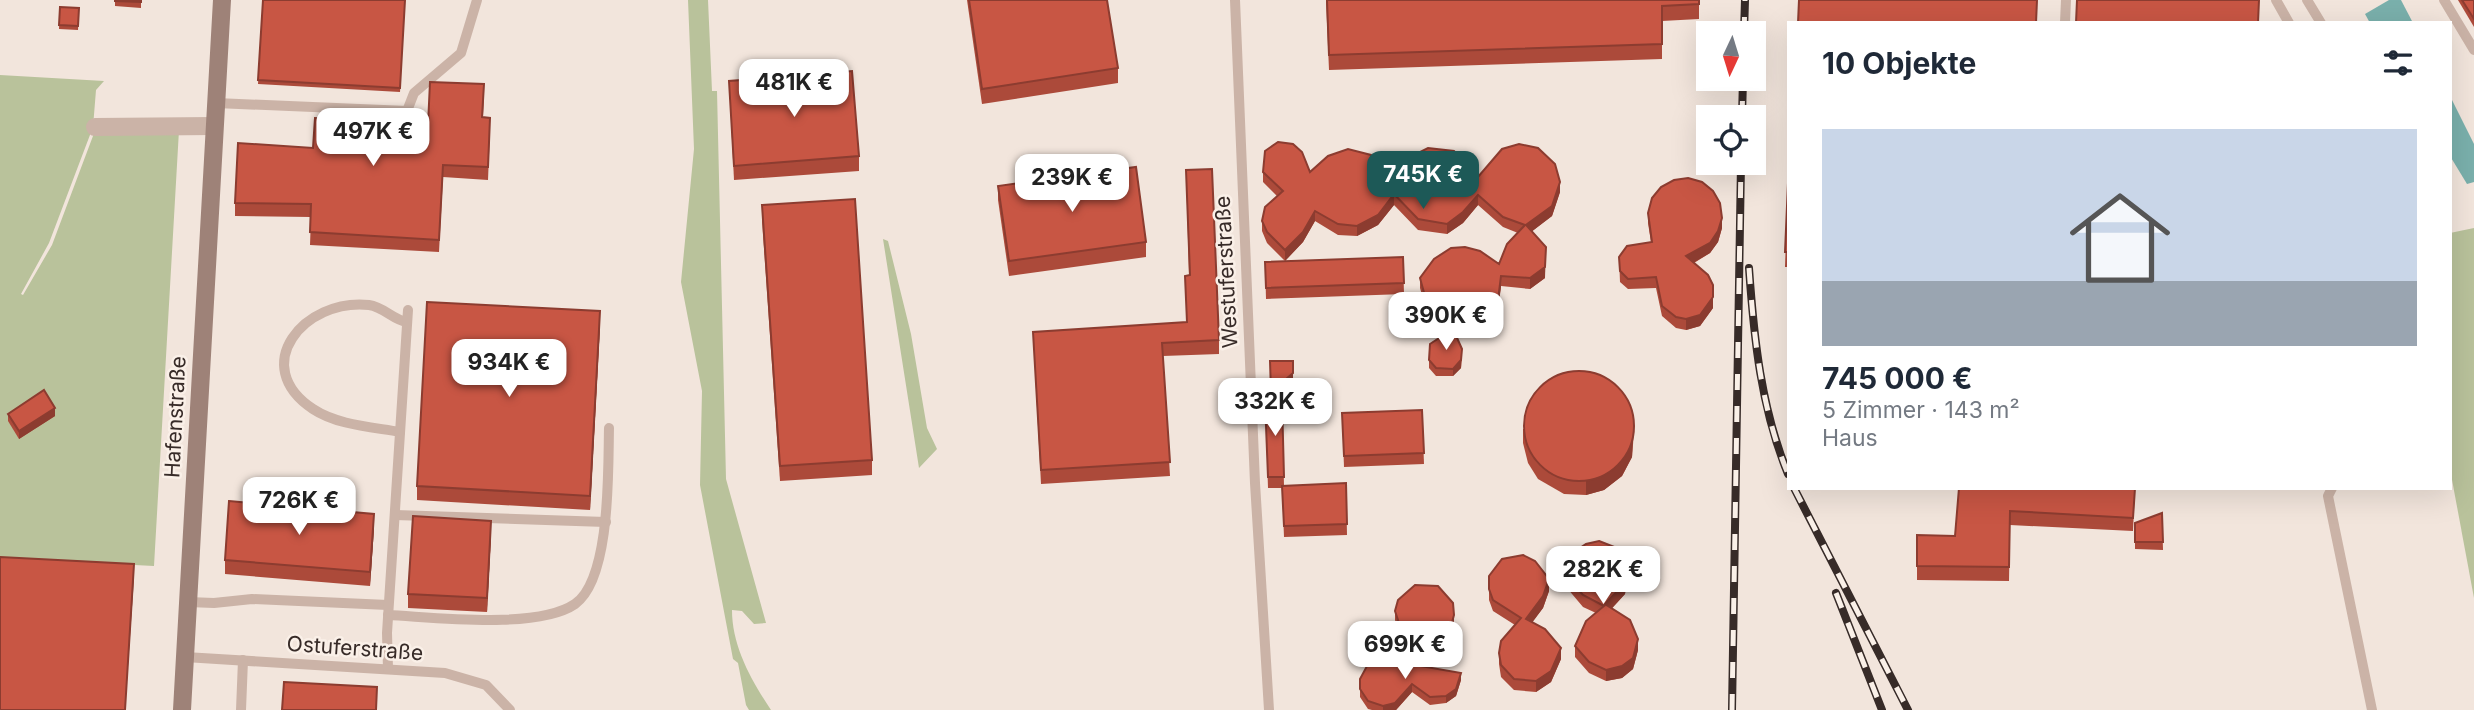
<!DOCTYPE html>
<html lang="de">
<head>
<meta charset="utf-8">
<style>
	:root { --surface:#fff; --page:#f2f2f3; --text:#1f2937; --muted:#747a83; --accent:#1d5957 }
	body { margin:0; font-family:Inter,sans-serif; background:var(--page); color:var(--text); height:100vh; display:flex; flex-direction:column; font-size:26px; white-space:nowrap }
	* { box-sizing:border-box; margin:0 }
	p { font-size:23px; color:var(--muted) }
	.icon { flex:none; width:38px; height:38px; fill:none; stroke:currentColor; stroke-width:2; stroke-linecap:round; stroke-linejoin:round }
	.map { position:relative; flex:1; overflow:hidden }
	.details { position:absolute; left:1787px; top:21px; width:665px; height:469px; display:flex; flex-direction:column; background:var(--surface); border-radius:0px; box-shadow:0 7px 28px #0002 }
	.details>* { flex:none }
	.needle { width:46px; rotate:184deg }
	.buttons { position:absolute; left:1696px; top:21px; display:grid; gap:14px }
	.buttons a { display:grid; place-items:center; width:70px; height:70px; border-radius:0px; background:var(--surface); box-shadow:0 7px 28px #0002; font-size:35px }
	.price { position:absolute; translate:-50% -60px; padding:0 16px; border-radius:14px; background:#fff; color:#222; font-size:23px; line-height:46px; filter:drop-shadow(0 2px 4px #0008) }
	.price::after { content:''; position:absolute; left:50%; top:42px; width:21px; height:16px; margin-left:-10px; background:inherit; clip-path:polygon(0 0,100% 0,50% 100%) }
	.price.selected { background:var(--accent); color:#fff }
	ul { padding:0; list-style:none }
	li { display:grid; align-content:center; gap:14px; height:371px; padding:0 35px }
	li span { display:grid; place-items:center; height:217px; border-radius:0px; color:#555 }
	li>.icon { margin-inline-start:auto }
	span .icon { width:126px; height:126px; fill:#fffc; stroke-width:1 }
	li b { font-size:30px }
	h2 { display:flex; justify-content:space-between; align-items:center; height:84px; padding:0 35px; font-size:30px }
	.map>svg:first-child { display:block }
</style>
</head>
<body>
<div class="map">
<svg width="2474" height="710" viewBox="0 0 2474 710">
	<rect width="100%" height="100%" fill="#f2e5dc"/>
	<!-- green -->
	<g fill="#b9c29b">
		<path d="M688 0H708L712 91H717L726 479 766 623 754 624 742 611 732 610C732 646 751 680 771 710H749L746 705 738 663 733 659 700 485 702 391 681 282 694 149Z"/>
		<polygon points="0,75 104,81 96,90 93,127 49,243 21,294 23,295 52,245 96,128 179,130 154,566 0,558"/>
		<polygon points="2474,228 2474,598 2450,469 2450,233"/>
		<polygon points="883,239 888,241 911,334 927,428 937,449 919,468"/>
	</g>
	<!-- water -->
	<g fill="#7ab0ac">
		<polygon points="2389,0 2401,0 2413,23 2370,23 2365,14"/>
		<polygon points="2450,96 2474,144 2474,182 2467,184 2450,156"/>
	</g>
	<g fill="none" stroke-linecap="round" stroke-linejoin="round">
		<!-- lane -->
		<g stroke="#cbb3a7" stroke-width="10">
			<polyline points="1235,0 1255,483 1269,710"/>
			<polyline points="2276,0 2289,23"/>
			<polyline points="2307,0 2321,23"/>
			<polyline points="2444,0 2474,50"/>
			<polyline points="2065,23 2066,0"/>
			<polyline points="216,103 407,111 414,93 461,53 477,0"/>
			<path d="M400 432C372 427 337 425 313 409 248 366 304 298 369 305 384 307 393 320 407 322"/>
			<polyline points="2332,488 2328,496 2372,710"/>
			<polyline points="395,515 606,522"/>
			<polyline points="188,602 214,603 252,599 388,605"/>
			<path d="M388 615C433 617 537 630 575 604 611 579 608 469 609 428"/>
			<polyline points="185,657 445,673 486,685 510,710"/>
			<polyline points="388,669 387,633 408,310"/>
			<polyline points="241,710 243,660"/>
		</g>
		<!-- street -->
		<polyline stroke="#cbb3a7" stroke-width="18" points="95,127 214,126"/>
		<!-- secondary -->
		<polyline stroke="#9e8278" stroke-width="18" points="182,710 222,0"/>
		<defs>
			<g id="rail">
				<polyline points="1744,33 1745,0"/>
				<polyline points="1742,117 1743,79"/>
				<path d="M1749 268C1754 339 1761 408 1788 474"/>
				<polyline points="1794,488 1908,710"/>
				<polyline points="1836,593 1882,710"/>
				<polyline points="1732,710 1741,163"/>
			</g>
		</defs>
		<!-- rail casing -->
		<use href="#rail" stroke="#372b28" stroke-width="8"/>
		<!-- rail -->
		<use href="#rail" stroke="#faf0e8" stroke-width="5" stroke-dasharray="16" stroke-linecap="butt"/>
	</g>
	<!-- wall -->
	<g fill="#ac4a3a">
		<polygon points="115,0 141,0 141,8 115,6"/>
		<polygon points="263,0 405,0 400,92 258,84"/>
		<polygon points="967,0 1107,0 1118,68 1118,83 982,104"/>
		<polygon points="1326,0 1699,0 1699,19 1662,21 1662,59 1329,70"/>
		<polygon points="2458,0 2474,0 2474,27"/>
		<polygon points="60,7 79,8 78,30 59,29"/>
		<polygon points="729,81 859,156 859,171 734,180"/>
		<polygon points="484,97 483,117 490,130 488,180 443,177 439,252 310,245 311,217 235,216 235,203 313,148 428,125"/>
		<polygon points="1186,170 1219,340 1219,354 1163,356 1170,476 1041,484 1033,332 1187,322 1185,276 1189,275"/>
		<polygon points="1263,172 1310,172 1392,179 1478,177 1560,192 1552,216 1532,231 1545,278 1530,289 1501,286 1498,310 1487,325 1477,331 1456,335 1462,357 1461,368 1453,376 1436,376 1429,368 1429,360 1447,333 1436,323 1426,310 1420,288 1420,278 1499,264 1518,233 1503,227 1478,205 1463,223 1447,234 1418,230 1394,205 1378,225 1357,236 1338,235 1315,221 1303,242 1285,261 1267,243 1262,231 1262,221 1277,196 1263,182"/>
		<polygon points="1788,183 1788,267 1785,267"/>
		<polygon points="998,186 1146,242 1146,257 1009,276 998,200"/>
		<polygon points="762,205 872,460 872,475 780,481 762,220"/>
		<polygon points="1648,213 1722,228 1718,242 1710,253 1694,263 1713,285 1713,308 1700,326 1686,330 1676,328 1662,316 1656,288 1628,289 1620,282 1619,257 1651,242 1648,223"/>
		<polygon points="1403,257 1404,294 1266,299 1265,262"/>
		<polygon points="600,326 590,510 417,500 417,486"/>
		<polygon points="1270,361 1293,384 1275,400 1282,400 1284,486 1346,483 1347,535 1284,537 1282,488 1268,488 1265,400 1271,400"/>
		<polygon points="1422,410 1424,464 1344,467 1342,413"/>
		<polygon points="8,414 55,416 19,439 8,421"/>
		<polygon points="1523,429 1634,432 1632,457 1622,476 1604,490 1586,495 1564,494 1538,479 1528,463 1523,443"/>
		<polygon points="1959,488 2135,488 2133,531 2010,525 2009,581 1917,580 1917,535 1955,536"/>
		<polygon points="2162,513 2163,550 2135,549 2135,523"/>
		<polygon points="374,528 370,586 225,574 225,560"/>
		<polygon points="491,535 487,612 408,608 408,594"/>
		<polygon points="1489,576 1549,591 1543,608 1532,622 1561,659 1551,682 1536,692 1514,690 1501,677 1499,664 1499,653 1515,625 1493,611 1489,600"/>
		<polygon points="1567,577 1627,580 1625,594 1612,608 1638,650 1633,669 1622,678 1606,681 1589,673 1575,657 1575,646 1596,613 1583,607 1567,588"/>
		<polygon points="1395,611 1454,625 1451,636 1430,663 1402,642 1395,620"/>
		<polygon points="1360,679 1461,680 1456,696 1446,703 1430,705 1412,692 1396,710 1372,710 1368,709 1360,697"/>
	</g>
	<!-- shaded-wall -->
	<g fill="#8c3c30">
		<polygon points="1560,182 1560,192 1552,216 1526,236 1526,225"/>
		<polygon points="1394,194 1394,205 1378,225 1357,236 1357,226"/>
		<polygon points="1478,195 1478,205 1463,223 1447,234 1447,224"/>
		<polygon points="1315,211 1315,221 1303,242 1285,261 1285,250"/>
		<polygon points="1722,218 1722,228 1718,242 1710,253 1686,267 1686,256"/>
		<polygon points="1546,247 1545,278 1530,289 1530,278"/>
		<polygon points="1501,276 1501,286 1498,310 1487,325 1477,331 1477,321"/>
		<polygon points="1713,297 1713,308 1700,326 1686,330 1686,319"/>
		<polygon points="600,311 600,326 590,510 590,496"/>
		<polygon points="1462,349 1461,368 1453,376 1453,369"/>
		<polygon points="1293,373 1293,384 1271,403 1271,392"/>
		<polygon points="55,408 55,416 19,439 19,431"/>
		<polygon points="1634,418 1632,457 1622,476 1604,490 1586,495 1586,481"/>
		<polygon points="374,514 374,528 370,586 370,572"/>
		<polygon points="491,521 491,535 487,612 487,598"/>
		<polygon points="134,564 134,578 125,710"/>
		<polygon points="1627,568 1627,580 1625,594 1605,616 1605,604"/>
		<polygon points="1549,579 1549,591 1543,608 1526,631 1526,619"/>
		<polygon points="1454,615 1454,625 1451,636 1430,663 1430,653"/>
		<polygon points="1638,639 1638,650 1633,669 1622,678 1606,681 1606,670"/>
		<polygon points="1561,648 1561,659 1551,682 1536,692 1536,681"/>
		<polygon points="1461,673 1461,680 1456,696 1446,703 1446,696"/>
		<polygon points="1412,684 1412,692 1396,710 1383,710 1383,706"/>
	</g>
	<!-- building -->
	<g fill="#c85644" stroke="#8c3c30" stroke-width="2">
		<polygon points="115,0 141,0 141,2 115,1"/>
		<polygon points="263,0 405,0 400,88 258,80"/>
		<polygon points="969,0 1107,0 1118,68 982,89"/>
		<polygon points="1327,0 1699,0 1699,4 1662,6 1662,44 1329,55"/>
		<polygon points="1799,0 2037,0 2036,23 1798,23"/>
		<polygon points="2077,0 2259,0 2258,23 2076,23"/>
		<polygon points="2462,0 2474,0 2474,19"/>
		<polygon points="60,7 79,8 78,26 59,25"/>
		<polygon points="852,71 859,156 734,166 729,81"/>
		<polygon points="430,82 484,84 482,117 490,118 488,167 443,165 439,240 310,232 311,204 235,203 238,143 313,148 315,118 428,125"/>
		<polygon points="1278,142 1293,144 1302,152 1310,172 1328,156 1348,149 1371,155 1392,179 1410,157 1428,148 1454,151 1478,177 1502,149 1519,144 1538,148 1555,164 1560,182 1552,206 1526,225 1546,247 1545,267 1530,278 1501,276 1498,300 1487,315 1477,321 1451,326 1436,313 1426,300 1420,278 1434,259 1451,248 1465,247 1480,251 1499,264 1507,244 1525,225 1503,217 1478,195 1463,212 1447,224 1418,219 1394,194 1378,215 1357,226 1338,224 1315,211 1303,232 1285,250 1267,232 1262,221 1265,207 1283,191 1263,172 1265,151"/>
		<polygon points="1136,167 1146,242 1009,261 998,186"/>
		<polygon points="1212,169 1219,340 1162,343 1170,462 1041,470 1033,332 1187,322 1185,276 1190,275 1186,170"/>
		<polygon points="1688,178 1702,182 1713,191 1720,203 1722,218 1718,231 1710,243 1686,256 1708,275 1713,285 1713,297 1700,315 1686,319 1676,317 1662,306 1656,277 1628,279 1620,271 1619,257 1627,246 1652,242 1648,213 1652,198 1661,187 1674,180"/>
		<polygon points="1788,183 1788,252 1785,252"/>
		<polygon points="855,199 872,460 780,466 762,205"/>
		<polygon points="1403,257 1404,283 1266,288 1265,262"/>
		<polygon points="427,302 600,311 590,496 417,486"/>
		<polygon points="1453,329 1462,349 1461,360 1453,369 1436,368 1429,360 1430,344"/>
		<polygon points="1270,361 1293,361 1293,373 1271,392"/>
		<circle cx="1579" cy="426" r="55"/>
		<polygon points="44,390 55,408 19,431 8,414"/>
		<polygon points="1265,400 1282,400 1284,477 1268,477"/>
		<polygon points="1422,410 1424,453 1344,456 1342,413"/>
		<polygon points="1346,483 1347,524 1284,526 1282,486"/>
		<polygon points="1959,488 2135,488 2133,518 2010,511 2009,567 1917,566 1917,535 1955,536"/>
		<polygon points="229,501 374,514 370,572 225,560"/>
		<polygon points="2162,513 2163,542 2135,542 2135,523"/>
		<polygon points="413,516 491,521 487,598 408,594"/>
		<polygon points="1599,541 1617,548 1627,568 1625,583 1605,604 1630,620 1638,639 1633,658 1622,666 1606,670 1589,662 1575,646 1586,621 1604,606 1583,595 1567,577 1570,560 1577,550 1586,544"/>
		<polygon points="1523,555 1535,561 1549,579 1543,596 1526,619 1545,629 1561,648 1551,671 1536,681 1514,679 1501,665 1499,653 1501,641 1521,618 1493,600 1489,589 1489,576 1502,559"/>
		<polygon points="0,557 134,564 125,710 0,710"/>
		<polygon points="1415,585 1438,586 1453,603 1454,615 1451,626 1430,653 1402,632 1395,611 1398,600"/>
		<polygon points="1386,660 1461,673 1456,689 1446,696 1430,697 1412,684 1395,703 1383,706 1368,701 1360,689 1360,679 1367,666"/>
		<polygon points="284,682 377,687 376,710 282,710"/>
	</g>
	<g text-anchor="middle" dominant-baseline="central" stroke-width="5" stroke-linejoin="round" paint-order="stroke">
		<!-- street labels -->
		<g font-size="21" fill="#372b28" stroke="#faf0e8">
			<text transform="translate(1226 272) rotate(-93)">Westuferstraße</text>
			<text transform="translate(175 417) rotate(-87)">Hafenstraße</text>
			<text transform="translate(355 648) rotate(4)">Ostuferstraße</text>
		</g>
	</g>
</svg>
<div class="buttons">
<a><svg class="needle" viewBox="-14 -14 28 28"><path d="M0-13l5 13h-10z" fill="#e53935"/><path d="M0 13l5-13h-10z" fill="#747a83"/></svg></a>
<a><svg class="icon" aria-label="locate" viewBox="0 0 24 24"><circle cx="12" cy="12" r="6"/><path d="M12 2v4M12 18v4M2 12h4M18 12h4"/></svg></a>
</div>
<b class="price" style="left:794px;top:119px">481K €</b>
<b class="price" style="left:373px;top:168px">497K €</b>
<b class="price selected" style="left:1423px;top:211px">745K €</b>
<b class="price" style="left:1072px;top:214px">239K €</b>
<b class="price" style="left:1446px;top:352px">390K €</b>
<b class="price" style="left:509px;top:399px">934K €</b>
<b class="price" style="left:1275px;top:438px">332K €</b>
<b class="price" style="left:299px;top:537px">726K €</b>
<b class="price" style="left:1603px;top:606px">282K €</b>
<b class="price" style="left:1405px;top:681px">699K €</b>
<section class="details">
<h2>10 Objekte<svg class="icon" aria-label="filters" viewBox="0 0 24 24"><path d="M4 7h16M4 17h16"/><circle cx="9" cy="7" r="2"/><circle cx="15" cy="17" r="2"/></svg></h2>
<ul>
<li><span style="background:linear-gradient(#c9d6e8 70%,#9aa5b1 0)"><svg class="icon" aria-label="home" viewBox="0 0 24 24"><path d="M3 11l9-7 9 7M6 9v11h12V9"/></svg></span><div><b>745 000 €</b><p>5 Zimmer · 143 m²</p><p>Haus</p></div></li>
</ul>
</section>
</div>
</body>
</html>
